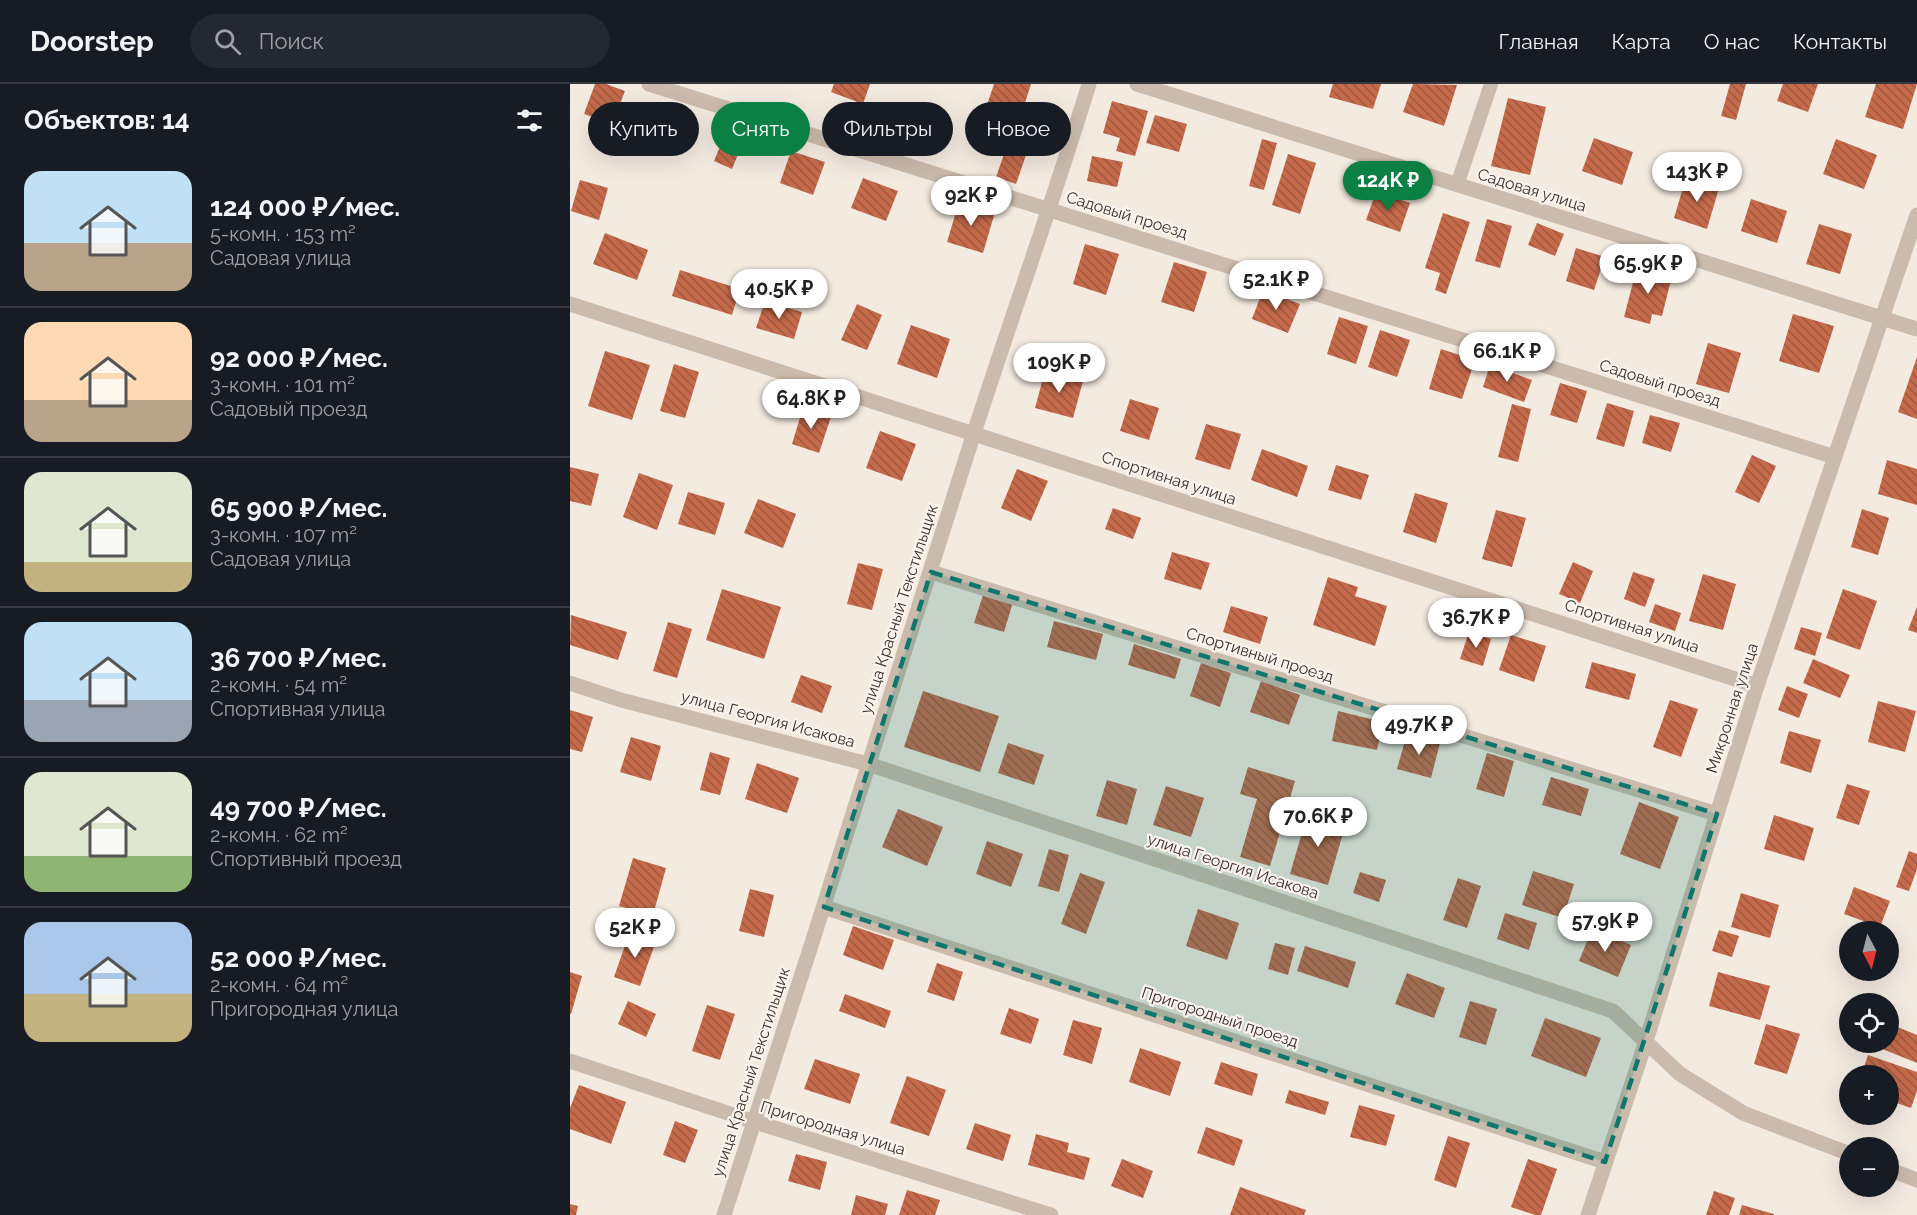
<!DOCTYPE html>
<html lang="ru">
<head>
<meta charset="utf-8">
<style>
	:root { --surface:#171b24; --page:#242831; --text:#f1f3f6; --muted:#9ea1a6; --line:#363941; --accent:#0b8043 }
	body { margin:0; font-family:Raleway,sans-serif; background:var(--page); color:var(--text); height:100vh; display:flex; flex-direction:column; font-size:22px; white-space:nowrap }
	* { box-sizing:border-box; margin:0 }
	p { font-size:20px; color:var(--muted) }
	.icon { flex:none; width:33px; height:33px; fill:none; stroke:currentColor; stroke-width:2; stroke-linecap:round; stroke-linejoin:round }
	.map { position:relative; flex:1; overflow:hidden }
	.drawer { display:flex; flex-direction:column; background:var(--surface); width:570px }
	.drawer>* { flex:none }
	.guide { position:absolute; left:18px; top:18px; width:570px; height:54px; display:flex; gap:12px }
	.needle { width:39px; rotate:173deg }
	.fabs { position:absolute; left:1269px; top:837px; display:grid; gap:12px }
	.fabs a { display:grid; place-items:center; width:60px; height:60px; border-radius:50%; background:var(--surface); box-shadow:0 6px 24px #0002; font-size:30px }
	.price { position:absolute; translate:-50% -51px; padding:0 14px; border-radius:21px; background:#fff; color:#222; font-size:20px; line-height:39px; filter:drop-shadow(0 2px 3px #0008) }
	.price::after { content:''; position:absolute; left:50%; top:36px; width:18px; height:14px; margin-left:-9px; background:inherit; clip-path:polygon(0 0,100% 0,50% 100%) }
	.price.selected { background:var(--accent); color:#fff }
	ul { padding:0; list-style:none }
	li { display:flex; align-items:center; gap:18px; height:150px; padding:0 24px }
	li+li { border-top:2px solid var(--line) }
	li span { display:grid; place-items:center; flex:none; width:168px; height:120px; border-radius:18px; color:#555 }
	li>.icon { margin-inline-start:auto }
	span .icon { width:72px; height:72px; fill:#fffc; stroke-width:1 }
	li b { font-size:26px }
	h2 { display:flex; justify-content:space-between; align-items:center; height:72px; padding:0 24px; font-size:26px }
	.tag { padding:0 21px; border-radius:27px; background:var(--surface); box-shadow:0 6px 24px #0002; font-size:21px; line-height:54px }
	.tag.selected { background:var(--accent); color:#fff }
	header { display:flex; align-items:center; gap:36px; box-sizing:border-box; height:84px; padding:0 30px; background:var(--surface); border-bottom:2px solid var(--line) }
	header strong { font-size:28px }
	nav { display:flex; gap:33px; margin-inline-start:auto; font-size:21px }
	.search { width:420px; height:54px; background:var(--page); display:flex; align-items:center; gap:15px; box-sizing:border-box; padding:0 21px; border-radius:33px; color:var(--muted); font-size:22px }
	main { display:flex; flex:1; min-height:0 }
	.map>svg:first-child { display:block }
</style>
</head>
<body>
<header>
<strong>Doorstep</strong>
<div class="search"><svg class="icon" aria-label="search" viewBox="0 0 24 24"><circle cx="10" cy="10" r="6"/><path d="M15 15l6 6"/></svg>Поиск</div>
<nav><a>Главная</a><a>Карта</a><a>О нас</a><a>Контакты</a></nav>
</header>
<main>
<section class="drawer">
<h2>Объектов: 14<svg class="icon" aria-label="filters" viewBox="0 0 24 24"><path d="M4 7h16M4 17h16"/><circle cx="9" cy="7" r="2"/><circle cx="15" cy="17" r="2"/></svg></h2>
<ul>
<li><span style="background:linear-gradient(#bfe0f5 60%,#b9a48a 0)"><svg class="icon" aria-label="home" viewBox="0 0 24 24"><path d="M3 11l9-7 9 7M6 9v11h12V9"/></svg></span><div><b>124 000 ₽/мес.</b><p>5-комн. · 153 m²</p><p>Садовая улица</p></div></li>
<li><span style="background:linear-gradient(#ffd9b3 65%,#b9a48a 0)"><svg class="icon" aria-label="home" viewBox="0 0 24 24"><path d="M3 11l9-7 9 7M6 9v11h12V9"/></svg></span><div><b>92 000 ₽/мес.</b><p>3-комн. · 101 m²</p><p>Садовый проезд</p></div></li>
<li><span style="background:linear-gradient(#dfe7d0 75%,#c2b280 0)"><svg class="icon" aria-label="home" viewBox="0 0 24 24"><path d="M3 11l9-7 9 7M6 9v11h12V9"/></svg></span><div><b>65 900 ₽/мес.</b><p>3-комн. · 107 m²</p><p>Садовая улица</p></div></li>
<li><span style="background:linear-gradient(#bfe0f5 65%,#9aa5b1 0)"><svg class="icon" aria-label="home" viewBox="0 0 24 24"><path d="M3 11l9-7 9 7M6 9v11h12V9"/></svg></span><div><b>36 700 ₽/мес.</b><p>2-комн. · 54 m²</p><p>Спортивная улица</p></div></li>
<li><span style="background:linear-gradient(#dfe7d0 70%,#8fb573 0)"><svg class="icon" aria-label="home" viewBox="0 0 24 24"><path d="M3 11l9-7 9 7M6 9v11h12V9"/></svg></span><div><b>49 700 ₽/мес.</b><p>2-комн. · 62 m²</p><p>Спортивный проезд</p></div></li>
<li><span style="background:linear-gradient(#a9c7e8 60%,#c2b280 0)"><svg class="icon" aria-label="home" viewBox="0 0 24 24"><path d="M3 11l9-7 9 7M6 9v11h12V9"/></svg></span><div><b>52 000 ₽/мес.</b><p>2-комн. · 64 m²</p><p>Пригородная улица</p></div></li>
</ul>
</section>
<div class="map">
<svg width="1347" height="1131" viewBox="0 0 1347 1131">
	<defs>
		<pattern id="building-back-hatch" width="6" height="6" patternUnits="userSpaceOnUse" patternTransform="scale(1.5)"><rect width="6" height="6" fill="#c56b4c"/><path d="M-1 5l2 2M0 0l6 6M5-1l2 2" fill="none" stroke="#a1583f"/></pattern>
	</defs>
	<rect width="100%" height="100%" fill="#f3eae0"/>
	<!-- building -->
	<g fill="url(#building-back-hatch)">
		<polygon points="25,0 36,0 55,7 42,40 14,30"/>
		<polygon points="264,0 300,0 293,20 261,8"/>
		<polygon points="424,0 461,0 449,38 415,27"/>
		<polygon points="763,0 811,0 803,25 759,13"/>
		<polygon points="843,0 887,1 874,42 833,28"/>
		<polygon points="1160,0 1176,0 1166,36 1151,32"/>
		<polygon points="1213,0 1248,0 1238,28 1207,17"/>
		<polygon points="1306,0 1347,0 1333,45 1295,33"/>
		<polygon points="938,14 976,23 960,91 921,82"/>
		<polygon points="542,17 578,27 565,72 546,67 550,54 533,49"/>
		<polygon points="90,19 114,29 97,70 74,61"/>
		<polygon points="585,31 617,40 609,68 576,59"/>
		<polygon points="157,45 175,53 162,85 144,77"/>
		<polygon points="443,45 463,51 446,100 426,93"/>
		<polygon points="1024,54 1063,68 1052,101 1012,87"/>
		<polygon points="692,55 707,59 694,106 679,102"/>
		<polygon points="1266,55 1307,71 1294,105 1253,90"/>
		<polygon points="221,67 255,78 243,111 210,99"/>
		<polygon points="718,70 746,79 730,130 702,121"/>
		<polygon points="522,72 553,78 547,103 517,97"/>
		<polygon points="293,94 328,107 316,137 281,124"/>
		<polygon points="1116,94 1149,104 1137,145 1104,134"/>
		<polygon points="10,96 38,104 29,136 1,127"/>
		<polygon points="806,108 840,119 830,148 796,136"/>
		<polygon points="1181,115 1217,127 1207,159 1171,147"/>
		<polygon points="389,118 425,128 413,169 377,158"/>
		<polygon points="873,129 900,138 876,210 865,206 870,189 855,184"/>
		<polygon points="917,135 942,142 930,184 905,177"/>
		<polygon points="967,139 994,150 985,172 958,161"/>
		<polygon points="1249,140 1282,150 1270,190 1236,180"/>
		<polygon points="35,149 78,166 67,196 23,180"/>
		<polygon points="515,160 549,170 536,211 503,200"/>
		<polygon points="1006,164 1035,173 1024,206 996,197"/>
		<polygon points="604,178 637,188 624,228 591,218"/>
		<polygon points="1067,183 1102,192 1092,232 1082,230 1080,240 1054,233"/>
		<polygon points="110,186 170,205 162,231 102,212"/>
		<polygon points="693,206 730,220 718,249 682,235"/>
		<polygon points="195,217 232,228 224,255 186,244"/>
		<polygon points="287,220 312,231 297,266 271,256"/>
		<polygon points="1223,230 1264,242 1249,289 1209,277"/>
		<polygon points="769,233 798,242 786,280 757,270"/>
		<polygon points="341,241 380,255 367,294 327,280"/>
		<polygon points="810,246 840,256 827,293 798,283"/>
		<polygon points="1138,259 1171,269 1159,309 1126,300"/>
		<polygon points="871,265 905,276 892,315 859,305"/>
		<polygon points="35,267 80,281 62,336 18,322"/>
		<polygon points="1347,273 1347,335 1328,328"/>
		<polygon points="104,280 129,288 115,334 90,327"/>
		<polygon points="920,281 962,296 954,318 913,303"/>
		<polygon points="475,287 513,297 503,334 465,324"/>
		<polygon points="990,299 1017,307 1007,339 980,331"/>
		<polygon points="560,315 589,324 579,356 550,347"/>
		<polygon points="1037,319 1064,327 1054,363 1026,355"/>
		<polygon points="942,320 961,325 948,378 928,373"/>
		<polygon points="233,324 261,333 249,369 222,360"/>
		<polygon points="1080,331 1110,339 1101,368 1072,359"/>
		<polygon points="636,340 671,350 660,386 625,375"/>
		<polygon points="310,347 346,360 332,397 296,384"/>
		<polygon points="692,365 738,382 727,413 681,396"/>
		<polygon points="1182,371 1206,382 1189,419 1165,408"/>
		<polygon points="1317,376 1347,385 1347,421 1308,410"/>
		<polygon points="766,381 799,391 791,416 758,406"/>
		<polygon points="0,383 29,390 21,422 0,417"/>
		<polygon points="447,385 478,397 461,437 431,424"/>
		<polygon points="69,389 103,401 87,446 53,433"/>
		<polygon points="118,408 155,419 145,451 108,440"/>
		<polygon points="845,409 878,419 866,459 833,448"/>
		<polygon points="188,415 226,430 213,464 174,449"/>
		<polygon points="543,424 571,434 563,455 535,445"/>
		<polygon points="1292,425 1319,434 1308,471 1281,463"/>
		<polygon points="926,426 956,434 942,483 912,475"/>
		<polygon points="602,468 640,479 631,506 594,495"/>
		<polygon points="1003,478 1023,487 1010,519 989,510"/>
		<polygon points="288,479 313,485 302,526 277,520"/>
		<polygon points="1063,488 1085,495 1075,523 1054,515"/>
		<polygon points="1133,490 1166,500 1153,546 1119,537"/>
		<polygon points="758,493 788,503 785,512 817,522 805,562 743,541"/>
		<polygon points="152,505 211,523 194,575 136,556"/>
		<polygon points="1273,505 1307,517 1290,566 1256,554"/>
		<polygon points="414,508 443,518 434,548 404,539"/>
		<polygon points="1085,520 1111,529 1105,547 1079,538"/>
		<polygon points="661,522 698,533 690,560 653,548"/>
		<polygon points="1347,523 1347,549 1338,546"/>
		<polygon points="1,531 57,548 48,576 0,561"/>
		<polygon points="484,537 533,550 526,576 477,563"/>
		<polygon points="98,538 122,545 107,594 83,587"/>
		<polygon points="1231,543 1252,549 1245,572 1224,565"/>
		<polygon points="899,548 921,555 913,582 890,575"/>
		<polygon points="941,551 976,562 964,598 929,586"/>
		<polygon points="564,560 611,575 605,595 558,581"/>
		<polygon points="1243,575 1280,591 1270,614 1233,599"/>
		<polygon points="1022,578 1066,590 1059,616 1015,604"/>
		<polygon points="631,579 661,589 650,623 620,612"/>
		<polygon points="231,591 262,602 252,629 221,618"/>
		<polygon points="691,597 730,611 719,641 680,628"/>
		<polygon points="1217,602 1238,610 1229,634 1208,626"/>
		<polygon points="353,607 429,632 410,688 334,663"/>
		<polygon points="1100,616 1128,625 1111,673 1083,663"/>
		<polygon points="1308,617 1346,627 1335,668 1298,658"/>
		<polygon points="0,626 23,633 12,668 0,665"/>
		<polygon points="768,627 813,638 807,666 762,657"/>
		<polygon points="1219,647 1251,656 1241,689 1210,679"/>
		<polygon points="837,650 870,659 861,694 827,685"/>
		<polygon points="61,653 91,662 81,697 50,688"/>
		<polygon points="438,659 474,671 464,701 428,689"/>
		<polygon points="140,668 160,674 150,711 130,706"/>
		<polygon points="917,669 944,677 934,713 906,705"/>
		<polygon points="187,679 229,694 217,729 175,715"/>
		<polygon points="678,683 725,697 700,782 670,773 687,715 670,710"/>
		<polygon points="981,693 1019,705 1011,732 972,721"/>
		<polygon points="537,696 567,705 557,741 526,732"/>
		<polygon points="1277,700 1300,707 1289,741 1266,734"/>
		<polygon points="596,702 634,714 621,753 583,741"/>
		<polygon points="1069,718 1109,733 1090,785 1050,770"/>
		<polygon points="328,725 373,743 357,782 312,763"/>
		<polygon points="738,728 776,739 758,801 720,790"/>
		<polygon points="1204,731 1244,744 1234,777 1194,765"/>
		<polygon points="417,757 453,770 441,803 406,790"/>
		<polygon points="479,765 499,771 489,808 468,802"/>
		<polygon points="1339,767 1347,770 1347,785 1339,807 1326,803"/>
		<polygon points="63,774 96,784 83,831 49,822"/>
		<polygon points="963,787 1004,800 993,834 952,821"/>
		<polygon points="790,788 816,796 809,818 783,809"/>
		<polygon points="510,789 535,798 516,850 491,840"/>
		<polygon points="888,794 911,802 897,844 873,836"/>
		<polygon points="1284,803 1320,817 1310,843 1274,830"/>
		<polygon points="180,805 204,811 194,853 169,847"/>
		<polygon points="1171,809 1209,821 1200,854 1161,843"/>
		<polygon points="628,825 669,839 657,876 616,862"/>
		<polygon points="935,829 967,839 959,866 927,855"/>
		<polygon points="283,842 324,856 313,886 273,871"/>
		<polygon points="1022,845 1061,861 1048,893 1009,877"/>
		<polygon points="1149,846 1169,852 1162,873 1142,867"/>
		<polygon points="60,847 86,857 70,902 44,893"/>
		<polygon points="705,859 725,864 718,891 698,885"/>
		<polygon points="735,862 786,878 778,904 727,887"/>
		<polygon points="367,879 393,888 384,917 357,908"/>
		<polygon points="0,888 12,892 1,930 0,930"/>
		<polygon points="1148,888 1200,902 1190,936 1139,922"/>
		<polygon points="837,889 875,904 864,934 825,920"/>
		<polygon points="275,910 321,927 315,944 269,927"/>
		<polygon points="58,917 86,930 76,953 48,940"/>
		<polygon points="900,917 927,925 916,961 889,953"/>
		<polygon points="137,921 165,930 150,976 122,967"/>
		<polygon points="439,924 469,935 461,960 430,950"/>
		<polygon points="975,934 1031,954 1016,993 961,972"/>
		<polygon points="503,936 532,944 522,980 493,971"/>
		<polygon points="1196,940 1230,950 1217,990 1184,980"/>
		<polygon points="1320,940 1347,951 1347,979 1310,964 1313,958 1318,958"/>
		<polygon points="570,964 611,978 600,1012 559,998"/>
		<polygon points="1298,971 1347,988 1347,1007 1341,1024 1318,1016 1318,992 1291,992"/>
		<polygon points="245,975 290,990 280,1020 234,1005"/>
		<polygon points="651,978 688,990 682,1012 644,1000"/>
		<polygon points="337,992 376,1006 359,1052 320,1039"/>
		<polygon points="9,1001 56,1018 41,1060 0,1045 0,1024"/>
		<polygon points="719,1006 759,1018 755,1031 715,1019"/>
		<polygon points="789,1021 825,1031 816,1062 780,1053"/>
		<polygon points="105,1037 128,1046 115,1079 93,1071"/>
		<polygon points="405,1039 441,1051 433,1077 396,1065"/>
		<polygon points="636,1043 673,1056 664,1082 627,1069"/>
		<polygon points="466,1050 499,1059 497,1068 520,1074 514,1096 458,1081"/>
		<polygon points="878,1052 900,1059 886,1104 864,1096"/>
		<polygon points="226,1070 257,1078 250,1106 218,1097"/>
		<polygon points="552,1075 583,1087 573,1114 541,1102"/>
		<polygon points="958,1075 987,1085 971,1131 965,1131 941,1123"/>
		<polygon points="670,1103 736,1126 734,1131 660,1131"/>
		<polygon points="337,1106 370,1116 365,1131 329,1131"/>
		<polygon points="1144,1107 1165,1114 1159,1131 1136,1131"/>
		<polygon points="286,1111 318,1120 315,1131 281,1131"/>
		<polygon points="0,1120 8,1122 6,1131 0,1131"/>
		<polygon points="1172,1121 1204,1130 1204,1131 1169,1131"/>
	</g>
	<g fill="none" stroke-linecap="round" stroke-linejoin="round">
		<!-- lane -->
		<polyline stroke="#cbbbac" stroke-width="14" points="887,101 921,0"/>
		<!-- street -->
		<g stroke="#cbbbac" stroke-width="15">
			<polyline points="79,0 1265,373"/>
			<polyline points="567,0 1347,245"/>
			<polyline points="0,220 1187,602"/>
			<polyline points="361,488 1147,730"/>
			<polyline points="0,599 51,616 298,680 1043,927 1110,990 1173,1029 1280,1070"/>
			<polyline points="254,823 1035,1078"/>
			<polyline points="0,977 185,1038 481,1131"/>
			<polyline points="1318,1085 1347,1096"/>
			<path d="M154 1131C239 872 320 611 403 352 441 234 483 118 519 0"/>
			<polyline points="1018,1131 1076,957 1187,602 1347,131"/>
		</g>
	</g>
	<!-- marked area -->
	<path fill="#0f766e" fill-opacity="0.2" stroke="#0f766e" stroke-width="4.5" stroke-dasharray="12 8" stroke-linejoin="round" d="M361 488 1147 730 1035 1078 254 823Z"/>
	<g text-anchor="middle" dominant-baseline="central" stroke-width="4.5" stroke-linejoin="round" paint-order="stroke">
		<!-- street labels -->
		<g font-size="16" fill="#3a2f2b" stroke="#faf4ed">
			<text transform="translate(962 106) rotate(17)">Садовая улица</text>
			<text transform="translate(557 131) rotate(17)">Садовый проезд</text>
			<text transform="translate(1090 299) rotate(17)">Садовый проезд</text>
			<text transform="translate(599 394) rotate(18)">Спортивная улица</text>
			<text transform="translate(329 525) rotate(-72)">улица Красный Текстильщик</text>
			<text transform="translate(1062 542) rotate(18)">Спортивная улица</text>
			<text transform="translate(690 571) rotate(17)">Спортивный проезд</text>
			<text transform="translate(1162 624) rotate(-72)">Микронная улица</text>
			<text transform="translate(198 635) rotate(15)">улица Георгия Исакова</text>
			<text transform="translate(663 782) rotate(18)">улица Георгия Исакова</text>
			<text transform="translate(650 933) rotate(18)">Пригородный проезд</text>
			<text transform="translate(181 988) rotate(-72)">улица Красный Текстильщик</text>
			<text transform="translate(263 1044) rotate(17)">Пригородная улица</text>
		</g>
	</g>
</svg>
<div class="fabs">
<a><svg class="needle" viewBox="-14 -14 28 28"><path d="M0-13l5 13h-10z" fill="#e53935"/><path d="M0 13l5-13h-10z" fill="#9ea1a6"/></svg></a>
<a><svg class="icon" aria-label="locate" viewBox="0 0 24 24"><circle cx="12" cy="12" r="6"/><path d="M12 2v4M12 18v4M2 12h4M18 12h4"/></svg></a>
<a>+</a>
<a>−</a>
</div>
<b class="price" style="left:1127px;top:119px">143K ₽</b>
<b class="price selected" style="left:818px;top:128px">124K ₽</b>
<b class="price" style="left:401px;top:143px">92K ₽</b>
<b class="price" style="left:1078px;top:211px">65.9K ₽</b>
<b class="price" style="left:706px;top:227px">52.1K ₽</b>
<b class="price" style="left:209px;top:236px">40.5K ₽</b>
<b class="price" style="left:937px;top:299px">66.1K ₽</b>
<b class="price" style="left:489px;top:310px">109K ₽</b>
<b class="price" style="left:241px;top:346px">64.8K ₽</b>
<b class="price" style="left:906px;top:565px">36.7K ₽</b>
<b class="price" style="left:849px;top:672px">49.7K ₽</b>
<b class="price" style="left:748px;top:764px">70.6K ₽</b>
<b class="price" style="left:1035px;top:869px">57.9K ₽</b>
<b class="price" style="left:65px;top:875px">52K ₽</b>
<div class="guide">
<a class="tag">Купить</a>
<a class="tag selected">Снять</a>
<a class="tag">Фильтры</a>
<a class="tag">Новое</a>
</div>
</div>
</main>
</body>
</html>
